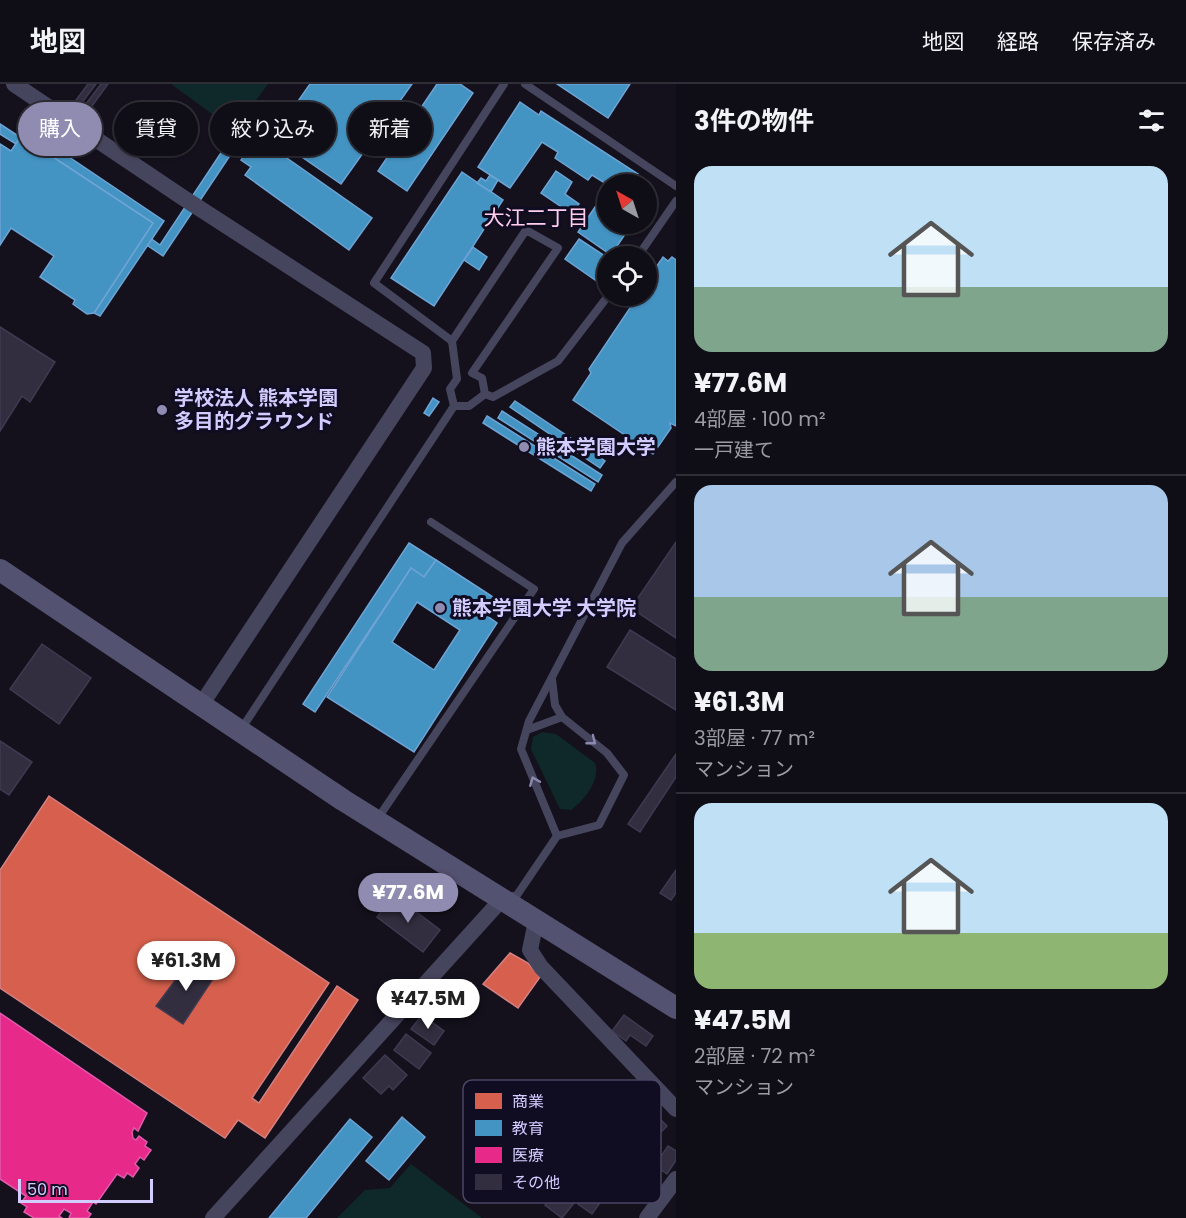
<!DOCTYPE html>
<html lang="ja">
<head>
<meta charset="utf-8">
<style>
	:root { --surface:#0f0d16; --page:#18161f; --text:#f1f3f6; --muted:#9b9ca1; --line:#2f2d35; --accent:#908bb0 }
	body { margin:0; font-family:Poppins,"Noto Sans JP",sans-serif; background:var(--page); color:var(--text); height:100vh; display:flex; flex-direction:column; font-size:22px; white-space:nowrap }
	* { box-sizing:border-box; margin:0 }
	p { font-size:20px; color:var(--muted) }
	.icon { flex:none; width:33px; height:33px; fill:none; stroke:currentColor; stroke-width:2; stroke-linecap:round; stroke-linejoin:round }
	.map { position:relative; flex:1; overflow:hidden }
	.panel { display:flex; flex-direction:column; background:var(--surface); width:510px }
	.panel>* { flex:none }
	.guide { position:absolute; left:18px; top:18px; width:567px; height:54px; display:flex; gap:12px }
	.needle { width:39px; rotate:321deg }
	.controls { position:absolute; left:597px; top:90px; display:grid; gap:12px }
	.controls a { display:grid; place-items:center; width:60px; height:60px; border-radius:50%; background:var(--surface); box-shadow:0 2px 4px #0004,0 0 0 2px var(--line); font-size:30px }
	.scale { position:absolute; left:18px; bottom:15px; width:135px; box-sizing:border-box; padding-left:6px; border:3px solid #d3ccff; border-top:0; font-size:16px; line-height:21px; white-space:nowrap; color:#d3ccff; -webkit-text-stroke:4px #100c22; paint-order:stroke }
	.price { position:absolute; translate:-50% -51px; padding:0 14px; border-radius:21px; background:#fff; color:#222; font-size:20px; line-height:39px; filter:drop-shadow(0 2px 3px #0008) }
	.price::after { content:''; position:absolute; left:50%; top:36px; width:18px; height:14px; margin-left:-9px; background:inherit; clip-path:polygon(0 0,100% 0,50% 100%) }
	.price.on { background:var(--accent); color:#fff }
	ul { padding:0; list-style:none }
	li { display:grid; align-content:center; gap:12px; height:318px; padding:0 18px }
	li+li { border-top:2px solid var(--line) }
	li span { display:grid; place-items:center; height:186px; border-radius:18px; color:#555 }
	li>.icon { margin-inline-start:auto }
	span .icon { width:108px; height:108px; fill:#fffc; stroke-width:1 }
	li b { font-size:26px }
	h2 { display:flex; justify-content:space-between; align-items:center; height:72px; padding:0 18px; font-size:26px }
	.chip { padding:0 21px; border-radius:27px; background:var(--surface); box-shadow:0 2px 4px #0004,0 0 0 2px var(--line); font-size:21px; line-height:54px }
	.chip.on { background:var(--accent); color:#fff }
	header { display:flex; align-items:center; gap:36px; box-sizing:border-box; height:84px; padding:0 30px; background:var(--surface); border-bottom:2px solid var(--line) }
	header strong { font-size:28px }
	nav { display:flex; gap:33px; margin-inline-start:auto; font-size:21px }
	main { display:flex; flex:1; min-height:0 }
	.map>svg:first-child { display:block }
</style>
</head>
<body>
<header>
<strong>地図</strong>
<nav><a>地図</a><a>経路</a><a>保存済み</a></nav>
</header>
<main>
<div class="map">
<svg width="676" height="1134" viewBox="0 0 676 1134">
	<rect width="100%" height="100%" fill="#14111d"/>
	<!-- green -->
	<g fill="#0f2829">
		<polygon points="171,0 268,0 234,46"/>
		<path d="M542 648 556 650 595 679C601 696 584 716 571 726L560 725 531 665 533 653Z"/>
		<polygon points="411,1080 482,1134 337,1134 365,1106 390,1104"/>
	</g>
	<!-- shops -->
	<g fill="#d6604d" stroke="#d58082" stroke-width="1.5">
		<polygon points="49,712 329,899 252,1014 259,1019 337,902 358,916 265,1054 238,1036 225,1054 0,904 0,786"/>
		<polygon points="510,869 528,879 540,893 518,924 483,900"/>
	</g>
	<!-- schools -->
	<g fill="#4393c3" stroke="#6ea4d5" stroke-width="1.5" fill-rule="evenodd">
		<polygon points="310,0 412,0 341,100 273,53"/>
		<polygon points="437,0 460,0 473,9 407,107 378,87"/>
		<polygon points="557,0 630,0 608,34"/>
		<polygon points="520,18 539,31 541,27 638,90 636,94 646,100 608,101 592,91 588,96 555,74 558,68 542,58 510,104 478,83"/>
		<polygon points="246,31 274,51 269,57 249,43 163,172 141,157 146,151 160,161"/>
		<polygon points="0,40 20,53 16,60 0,50"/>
		<polygon points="26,44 164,137 100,232 94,229 153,139 21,52"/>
		<polygon points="21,52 153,139 94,229 87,230 73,220 75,216 40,193 54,172 11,144 0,161 0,60 11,67"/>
		<polygon points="257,53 372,134 349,166 245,91 251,83 241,76"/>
		<polygon points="556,87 572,98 565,110 579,120 572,130 541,109"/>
		<polygon points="462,88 503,116 434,222 391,194"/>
		<polygon points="490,91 498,96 491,108 477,99 481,94 486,97"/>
		<polygon points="646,101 654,106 646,117"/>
		<polygon points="608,104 608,140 632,140 611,171 578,148"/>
		<polygon points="579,155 608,174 608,184 598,198 565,175"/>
		<polygon points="473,163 487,173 479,186 464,176"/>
		<polygon points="663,173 668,177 672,173 676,176 676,342 670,339 671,344 653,370 573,316 591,289 589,285 638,212 646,212 646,198"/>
		<polygon points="433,314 439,318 429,332 424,329"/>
		<polygon points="515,317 605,377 600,384 510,323"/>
		<polygon points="502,327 602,391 598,398 498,334"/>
		<polygon points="487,332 595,400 591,407 483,339"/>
		<polygon points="409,459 436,476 424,493 411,484 315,628 303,620"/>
		<path d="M436 476 493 513 483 529 497 539 414 668 327 613 411 484 424 493ZM417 518 460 546 434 586 392 558Z"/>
		<polygon points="402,1033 425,1053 389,1096 366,1077"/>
		<polygon points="350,1035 372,1053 306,1134 269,1134"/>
	</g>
	<!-- health -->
	<polygon fill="#e7298a" stroke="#e15aad" stroke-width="1.5" points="0,929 147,1029 138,1047 134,1044 132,1048 133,1054 136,1056 139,1052 147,1058 145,1062 151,1066 144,1076 140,1073 135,1080 139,1084 133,1093 127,1089 124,1094 117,1090 96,1120 93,1118 87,1127 91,1130 88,1134 69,1134 71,1129 64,1125 59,1132 62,1134 34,1134 24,1128 27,1123 21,1119 26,1112 0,1095"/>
	<!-- building -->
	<g fill="#322e3f" stroke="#3e3a51" stroke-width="1.5">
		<polygon points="88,0 96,0 78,24 73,20"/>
		<polygon points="101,0 108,0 87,29 82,25"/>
		<polygon points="0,243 55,278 30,318 22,312 0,347"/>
		<polygon points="676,458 676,554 631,524"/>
		<polygon points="630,546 676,575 676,626 607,583"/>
		<polygon points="42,560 91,594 59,640 10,605"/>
		<polygon points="0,657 32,678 9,711 0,705"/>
		<polygon points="676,670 676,693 640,748 628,740"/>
		<polygon points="676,786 676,809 671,816 660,809"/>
		<polygon points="394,811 440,846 423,868 377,833"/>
		<polygon points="189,878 216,890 183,940 156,922"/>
		<polygon points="422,931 444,947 434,961 411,945"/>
		<polygon points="624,931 653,952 646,962 630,951 626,957 612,947"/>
		<polygon points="406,950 431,969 419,985 394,966"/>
		<polygon points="385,971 407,991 393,1006 389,1002 381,1010 363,994"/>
		<polygon points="652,1019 659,1026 655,1030 667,1042 659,1050 640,1032"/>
		<polygon points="640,1034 661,1054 652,1063 641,1052 635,1058 626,1048"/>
		<polygon points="668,1062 676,1067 676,1076 667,1090 647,1076 654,1065 662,1071"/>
		<polygon points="569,1090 587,1103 562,1134 545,1121"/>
		<polygon points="590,1103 604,1113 592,1130 578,1120"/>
	</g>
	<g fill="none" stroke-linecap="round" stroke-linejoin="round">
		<!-- lane -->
		<g stroke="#46455e" stroke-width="8">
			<polyline points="525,0 676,102"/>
			<polyline points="638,172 676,117"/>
			<polyline points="452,257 374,199 504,0"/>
			<polyline points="454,322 469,322 485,310"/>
			<polyline points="527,646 562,633"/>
			<polyline points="240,647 454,322 450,305 457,295 452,257 526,146 558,164 472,289 482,294 485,310 493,313 558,277 608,212"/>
			<polyline points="376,737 534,505 431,438"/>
			<polyline points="557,752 521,665 529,637 622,459 676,398"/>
			<polyline points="506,814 517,811 557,752 599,741 624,691 607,669 562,633 555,621 552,595"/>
		</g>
		<!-- street -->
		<g stroke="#46455e" stroke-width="16">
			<polyline points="14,0 182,113 423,269 424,284 201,621"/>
			<polyline points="536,837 530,866 541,883 676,1025"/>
			<polyline points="213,1134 503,814"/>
			<polyline points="647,1134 676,1095"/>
		</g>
		<!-- secondary -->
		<polyline stroke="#545271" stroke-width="22" points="0,486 343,716 676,924"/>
	</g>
	<!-- one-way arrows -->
	<defs><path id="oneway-chevron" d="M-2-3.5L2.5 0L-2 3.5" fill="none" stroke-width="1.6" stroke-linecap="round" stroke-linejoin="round" transform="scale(1.5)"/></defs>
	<g stroke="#8c88ae">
		<use href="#oneway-chevron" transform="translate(592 657) rotate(38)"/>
		<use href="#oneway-chevron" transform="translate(534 697) rotate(-112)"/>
	</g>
	<!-- markers -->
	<g fill="#908bb0" stroke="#100c22" stroke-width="2">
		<circle cx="162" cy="326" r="6"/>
		<circle cx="524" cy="363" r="6"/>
		<circle cx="440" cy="524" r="6"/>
	</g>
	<g text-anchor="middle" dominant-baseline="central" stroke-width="6" stroke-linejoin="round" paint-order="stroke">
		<!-- poi labels -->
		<g font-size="20" font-weight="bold" fill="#d3ccff" stroke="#100c22" text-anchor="start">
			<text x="174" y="314">学校法人 熊本学園<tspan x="174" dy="23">多目的グラウンド</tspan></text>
			<text x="536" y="363">熊本学園大学</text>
			<text x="452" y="524">熊本学園大学 大学院</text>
		</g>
		<!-- neighbourhood labels -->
		<g font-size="21" fill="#ffceed" stroke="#100c22">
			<text x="536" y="133">大江二丁目</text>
		</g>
	</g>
	<!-- legend -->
	<rect x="463" y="996" width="198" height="123" rx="9" fill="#100c22" stroke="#4a4664" stroke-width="1.5"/>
	<rect x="475" y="1009" width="27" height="16" fill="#d6604d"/>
	<rect x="475" y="1036" width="27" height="16" fill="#4393c3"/>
	<rect x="475" y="1063" width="27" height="16" fill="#e7298a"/>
	<rect x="475" y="1090" width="27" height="16" fill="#322e3f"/>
	<g font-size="16" fill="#d3ccff">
		<text x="512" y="1023">商業</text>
		<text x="512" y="1050">教育</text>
		<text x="512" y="1077">医療</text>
		<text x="512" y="1104">その他</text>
	</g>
</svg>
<div class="controls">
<a><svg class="needle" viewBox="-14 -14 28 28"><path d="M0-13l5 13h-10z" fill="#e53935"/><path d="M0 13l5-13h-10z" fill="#9b9ca1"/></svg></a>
<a><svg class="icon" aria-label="locate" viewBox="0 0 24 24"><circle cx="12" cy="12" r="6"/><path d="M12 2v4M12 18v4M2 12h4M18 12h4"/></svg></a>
</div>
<div class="scale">50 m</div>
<b class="price on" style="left:408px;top:840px">¥77.6M</b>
<b class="price" style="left:186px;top:908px">¥61.3M</b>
<b class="price" style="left:428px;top:946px">¥47.5M</b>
<div class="guide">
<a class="chip on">購入</a>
<a class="chip">賃貸</a>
<a class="chip">絞り込み</a>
<a class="chip">新着</a>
</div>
</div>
<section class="panel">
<h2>3件の物件<svg class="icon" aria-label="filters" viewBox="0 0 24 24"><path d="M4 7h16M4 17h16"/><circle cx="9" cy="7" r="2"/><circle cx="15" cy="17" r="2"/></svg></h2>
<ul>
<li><span style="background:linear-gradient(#bfe0f5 65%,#7fa58c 0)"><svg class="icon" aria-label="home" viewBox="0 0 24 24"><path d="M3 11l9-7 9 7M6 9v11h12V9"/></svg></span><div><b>¥77.6M</b><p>4部屋 · 100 m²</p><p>一戸建て</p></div></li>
<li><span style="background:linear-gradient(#a9c7e8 60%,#7fa58c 0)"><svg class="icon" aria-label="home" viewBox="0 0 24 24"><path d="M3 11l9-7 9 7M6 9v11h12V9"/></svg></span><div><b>¥61.3M</b><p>3部屋 · 77 m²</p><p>マンション</p></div></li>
<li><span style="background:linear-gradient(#bfe0f5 70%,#8fb573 0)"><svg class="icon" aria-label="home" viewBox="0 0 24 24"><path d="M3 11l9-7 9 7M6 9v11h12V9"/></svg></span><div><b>¥47.5M</b><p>2部屋 · 72 m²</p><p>マンション</p></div></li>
</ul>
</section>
</main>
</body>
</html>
